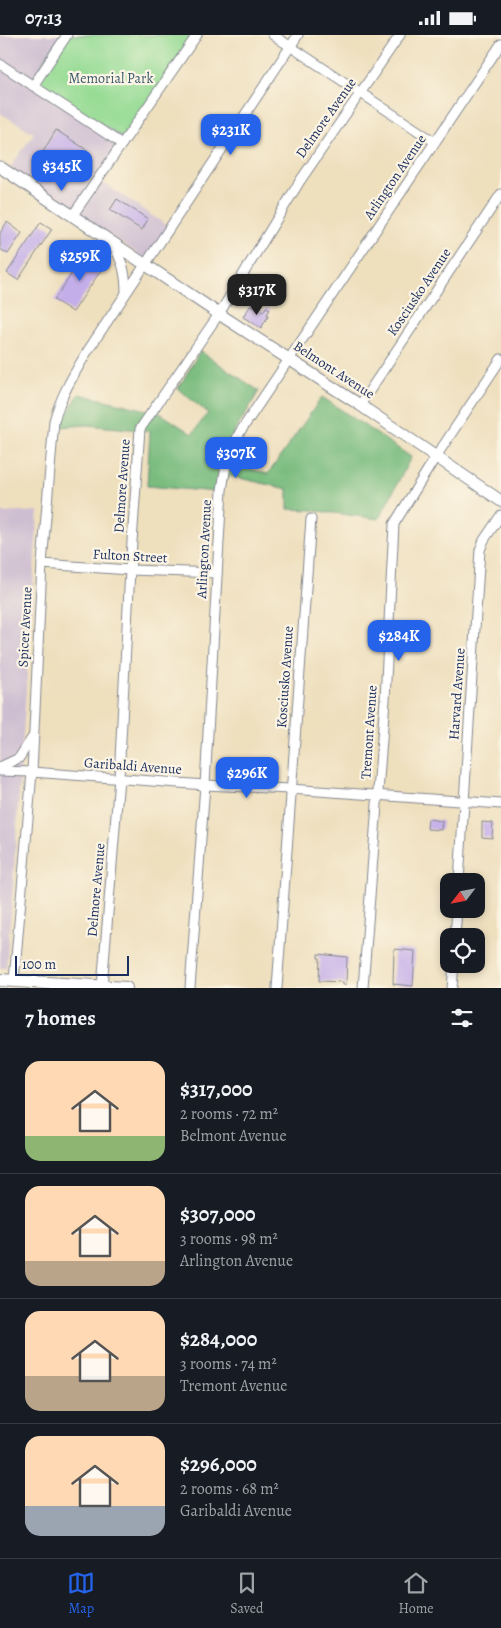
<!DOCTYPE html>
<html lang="en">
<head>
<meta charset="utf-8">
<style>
	:root { --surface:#171b24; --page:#20242c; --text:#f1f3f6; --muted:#9ea1a6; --line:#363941; --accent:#2563eb }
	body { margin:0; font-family:Alegreya,serif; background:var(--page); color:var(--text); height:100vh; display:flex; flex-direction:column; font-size:19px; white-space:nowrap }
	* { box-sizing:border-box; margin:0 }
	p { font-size:16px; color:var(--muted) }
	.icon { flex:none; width:28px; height:28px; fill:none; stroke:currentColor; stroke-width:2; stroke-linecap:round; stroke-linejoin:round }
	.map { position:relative; height:953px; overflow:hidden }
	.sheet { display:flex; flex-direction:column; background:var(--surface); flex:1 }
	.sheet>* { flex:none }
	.needle { width:32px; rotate:238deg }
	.fabs { position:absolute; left:440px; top:838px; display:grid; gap:10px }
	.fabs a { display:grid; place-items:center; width:45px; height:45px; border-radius:10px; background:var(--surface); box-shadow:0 2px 8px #0003; font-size:25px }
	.scale { position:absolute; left:15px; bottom:12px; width:114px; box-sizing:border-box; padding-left:5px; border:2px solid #1b2f5e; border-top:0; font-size:14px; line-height:18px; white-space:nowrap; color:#1b2f5e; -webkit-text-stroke:4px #fcf5e5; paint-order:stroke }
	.price { position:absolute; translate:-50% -42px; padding:0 11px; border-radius:10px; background:var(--accent); color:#fff; font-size:16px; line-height:32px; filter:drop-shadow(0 1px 2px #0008) }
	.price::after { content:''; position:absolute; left:50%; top:30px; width:15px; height:11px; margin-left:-8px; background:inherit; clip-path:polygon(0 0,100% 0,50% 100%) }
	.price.selected { background:#222; color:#fff }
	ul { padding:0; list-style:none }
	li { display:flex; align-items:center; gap:15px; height:125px; padding:0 25px }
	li+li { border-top:1px solid var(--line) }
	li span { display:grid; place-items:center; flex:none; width:140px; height:100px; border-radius:15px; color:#555 }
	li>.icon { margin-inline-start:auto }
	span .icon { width:60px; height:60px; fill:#fffc; stroke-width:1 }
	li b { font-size:21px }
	h2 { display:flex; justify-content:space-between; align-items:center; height:60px; padding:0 25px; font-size:21px }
	.status { display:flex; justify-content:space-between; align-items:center; height:35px; padding:0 25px; background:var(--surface); direction:ltr }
	.status svg { height:14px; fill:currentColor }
	.dock { display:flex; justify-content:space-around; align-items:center; height:70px; border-top:1px solid var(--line); background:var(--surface); font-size:14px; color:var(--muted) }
	.dock a { display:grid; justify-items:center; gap:2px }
	.dock .selected { color:var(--accent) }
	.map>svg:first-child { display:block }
</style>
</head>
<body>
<div class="status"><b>07:13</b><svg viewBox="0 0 49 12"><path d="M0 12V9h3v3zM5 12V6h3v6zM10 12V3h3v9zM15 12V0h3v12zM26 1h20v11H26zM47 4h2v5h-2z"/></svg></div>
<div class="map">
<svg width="501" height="953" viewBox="0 0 501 953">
	<rect width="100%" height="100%" fill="#fcf5e5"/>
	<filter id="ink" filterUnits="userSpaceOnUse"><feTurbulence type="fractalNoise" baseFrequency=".02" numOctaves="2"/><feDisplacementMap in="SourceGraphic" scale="10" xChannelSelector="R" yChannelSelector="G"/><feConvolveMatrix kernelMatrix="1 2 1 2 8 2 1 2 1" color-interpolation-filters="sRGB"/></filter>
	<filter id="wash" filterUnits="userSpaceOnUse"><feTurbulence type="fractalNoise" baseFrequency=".0096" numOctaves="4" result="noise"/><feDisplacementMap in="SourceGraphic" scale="20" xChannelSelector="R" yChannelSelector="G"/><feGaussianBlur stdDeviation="1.12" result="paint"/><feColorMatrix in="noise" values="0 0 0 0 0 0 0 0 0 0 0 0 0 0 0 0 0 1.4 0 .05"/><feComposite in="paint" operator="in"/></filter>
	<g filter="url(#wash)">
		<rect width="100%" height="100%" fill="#eedfbd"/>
		<!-- industrial -->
		<g fill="#cebed1">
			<polygon points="0,0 61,0 33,43 124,104 98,144 169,192 147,225 10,133 34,98 0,78"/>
			<polygon points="38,476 12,864 6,933 0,933 0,478"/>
		</g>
		<!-- green -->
		<polygon fill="#97dc95" stroke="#59867a" points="61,0 192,0 124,104 33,43"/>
		<!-- forest -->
		<polygon fill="#79bc7e" stroke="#4a766e" points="200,316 259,356 218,425 268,439 322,362 411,422 379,484 311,475 288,474 288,454 230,441 216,457 147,451 150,396 87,390 60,392 79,359 160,378 192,399 208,378 178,354"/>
		<g id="blocks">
			<!-- building -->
			<g fill="#c4aee9">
				<polygon points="56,95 87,115 68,146 37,127"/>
				<polygon points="117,164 148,184 142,195 110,175"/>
				<polygon points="7,187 22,198 8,219 0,214 0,198"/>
				<polygon points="41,187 52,194 18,245 7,238"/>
				<polygon points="87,216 105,229 73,277 54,265"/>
				<polygon points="251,270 263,277 266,272 270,274 267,280 269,280 261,293 243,282"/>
				<polygon points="428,784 442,786 441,795 427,794"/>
				<polygon points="482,787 493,788 492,803 482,802"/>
				<polygon points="394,914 415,916 413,951 393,949"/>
				<polygon points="318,919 347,922 346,950 343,950 343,947 319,946 320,923 318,923"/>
			</g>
		</g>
	</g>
	<g filter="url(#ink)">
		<use href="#blocks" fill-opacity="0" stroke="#84878e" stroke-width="1"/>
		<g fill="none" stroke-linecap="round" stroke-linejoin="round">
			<defs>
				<g id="minor">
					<polyline points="273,0 435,107"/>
					<polyline points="0,29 122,109"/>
					<polyline points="33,51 67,0"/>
					<polyline points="73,180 197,0"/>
					<path d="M112 208C122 225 126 237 126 257"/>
					<polyline points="360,370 501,159"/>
					<polyline points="42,529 130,535 217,538"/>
					<polyline points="0,732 19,723 32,703"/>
					<polyline points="0,736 32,737 205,750 290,754 501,769"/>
					<polyline points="459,846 480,515 484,505 501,480"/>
					<polyline points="455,901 457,874"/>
					<path d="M14 946 32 737 42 529 54 386C61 360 74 339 87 317L298 0"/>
					<polyline points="102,952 119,743 130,535 140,394 219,279 300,146 400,0"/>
					<polyline points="190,953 205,750 222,455 227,424 240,397 501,9"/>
					<polyline points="277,953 311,484"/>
					<polyline points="363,953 385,665 394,489 435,423 501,324"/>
					<polyline points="452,953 454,929"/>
				</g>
				<polyline id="tertiary" points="0,132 219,279 360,370 501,466"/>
				<polyline id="secondary" points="0,945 126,953"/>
			</defs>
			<!-- minor casing -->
			<use href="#minor" stroke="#84878e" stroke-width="11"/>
			<!-- tertiary casing -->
			<use href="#tertiary" stroke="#84878e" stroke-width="13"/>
			<!-- secondary casing -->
			<use href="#secondary" stroke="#84878e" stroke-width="14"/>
			<!-- minor -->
			<use href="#minor" stroke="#fff" stroke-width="9"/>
			<!-- tertiary -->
			<use href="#tertiary" stroke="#fff" stroke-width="11"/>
			<!-- secondary -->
			<use href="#secondary" stroke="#fff" stroke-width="12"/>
		</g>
	</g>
	<g text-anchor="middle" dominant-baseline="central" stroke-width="4.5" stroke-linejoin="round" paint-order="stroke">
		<!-- park labels -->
		<g font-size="14" fill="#3a5a6c" stroke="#fcf5e5">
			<text x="111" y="43">Memorial Park</text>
		</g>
		<!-- street labels -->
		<g font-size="14" fill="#1b2f5e" stroke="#fcf5e5">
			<text transform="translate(326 83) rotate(-55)">Delmore Avenue</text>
			<text transform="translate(395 142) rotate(-56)">Arlington Avenue</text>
			<text transform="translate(419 257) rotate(-56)">Kosciusko Avenue</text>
			<text transform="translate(334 335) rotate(33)">Belmont Avenue</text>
			<text transform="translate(122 451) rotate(-86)">Delmore Avenue</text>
			<text transform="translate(204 514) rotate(-87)">Arlington Avenue</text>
			<text transform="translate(130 521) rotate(3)">Fulton Street</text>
			<text transform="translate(25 592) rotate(-87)">Spicer Avenue</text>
			<text transform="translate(285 642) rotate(-86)">Kosciusko Avenue</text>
			<text transform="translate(457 659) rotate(-86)">Harvard Avenue</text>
			<text transform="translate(369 697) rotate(-86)">Tremont Avenue</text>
			<text transform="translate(133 731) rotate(4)">Garibaldi Avenue</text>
			<text transform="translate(96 855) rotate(-85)">Delmore Avenue</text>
		</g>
	</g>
</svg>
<div class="fabs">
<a><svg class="needle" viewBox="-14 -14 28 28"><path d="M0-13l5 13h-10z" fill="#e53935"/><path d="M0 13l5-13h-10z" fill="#9ea1a6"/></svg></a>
<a><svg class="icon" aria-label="locate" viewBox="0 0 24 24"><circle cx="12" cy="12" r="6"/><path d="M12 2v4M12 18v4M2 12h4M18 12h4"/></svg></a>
</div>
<div class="scale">100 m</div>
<b class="price" style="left:231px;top:121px">$231K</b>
<b class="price" style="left:62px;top:157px">$345K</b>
<b class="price" style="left:80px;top:247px">$259K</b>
<b class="price selected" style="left:257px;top:281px">$317K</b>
<b class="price" style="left:236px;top:444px">$307K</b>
<b class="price" style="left:399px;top:627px">$284K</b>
<b class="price" style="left:247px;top:764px">$296K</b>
</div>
<section class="sheet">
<h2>7 homes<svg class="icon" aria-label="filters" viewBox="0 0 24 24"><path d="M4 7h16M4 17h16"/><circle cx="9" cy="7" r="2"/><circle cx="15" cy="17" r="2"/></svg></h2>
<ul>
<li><span style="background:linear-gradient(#ffd9b3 75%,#8fb573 0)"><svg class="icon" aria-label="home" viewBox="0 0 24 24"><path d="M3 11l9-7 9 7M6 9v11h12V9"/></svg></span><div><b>$317,000</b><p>2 rooms · 72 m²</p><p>Belmont Avenue</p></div></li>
<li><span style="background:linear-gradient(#ffd9b3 75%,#b9a48a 0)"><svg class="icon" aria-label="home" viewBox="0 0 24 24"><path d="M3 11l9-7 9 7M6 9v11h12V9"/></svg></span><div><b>$307,000</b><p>3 rooms · 98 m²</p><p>Arlington Avenue</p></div></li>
<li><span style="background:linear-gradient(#ffd9b3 65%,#b9a48a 0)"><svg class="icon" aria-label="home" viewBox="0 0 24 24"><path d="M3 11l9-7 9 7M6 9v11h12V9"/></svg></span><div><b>$284,000</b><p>3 rooms · 74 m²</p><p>Tremont Avenue</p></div></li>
<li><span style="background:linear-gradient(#ffd9b3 70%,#9aa5b1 0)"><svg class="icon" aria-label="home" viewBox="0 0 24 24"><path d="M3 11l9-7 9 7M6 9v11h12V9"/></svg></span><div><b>$296,000</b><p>2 rooms · 68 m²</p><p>Garibaldi Avenue</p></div></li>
</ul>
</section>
<nav class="dock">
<a class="selected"><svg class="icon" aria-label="map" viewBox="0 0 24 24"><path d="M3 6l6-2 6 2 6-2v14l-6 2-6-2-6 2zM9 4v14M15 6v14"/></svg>Map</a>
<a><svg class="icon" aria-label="saved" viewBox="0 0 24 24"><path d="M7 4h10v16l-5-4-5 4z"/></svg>Saved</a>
<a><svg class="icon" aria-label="home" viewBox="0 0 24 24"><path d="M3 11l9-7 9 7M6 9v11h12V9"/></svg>Home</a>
</nav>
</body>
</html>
